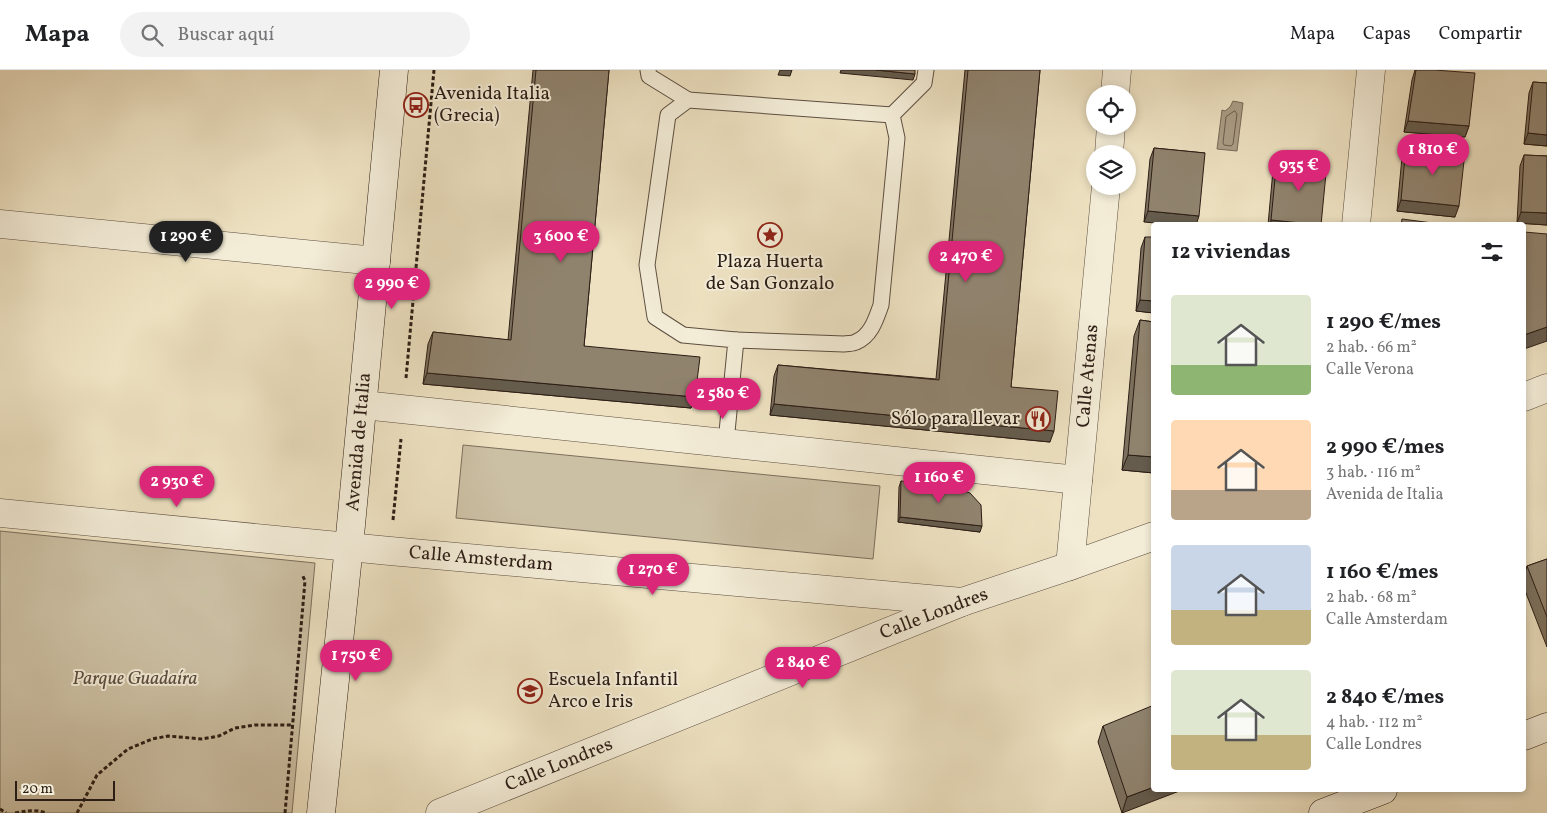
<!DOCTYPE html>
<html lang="es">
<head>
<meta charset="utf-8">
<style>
	:root { --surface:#fff; --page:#f2f2f2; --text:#202124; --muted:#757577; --line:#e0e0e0; --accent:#db2777 }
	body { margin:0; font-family:Vollkorn,serif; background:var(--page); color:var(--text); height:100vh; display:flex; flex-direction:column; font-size:19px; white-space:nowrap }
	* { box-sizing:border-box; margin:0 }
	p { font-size:16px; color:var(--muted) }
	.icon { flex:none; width:28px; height:28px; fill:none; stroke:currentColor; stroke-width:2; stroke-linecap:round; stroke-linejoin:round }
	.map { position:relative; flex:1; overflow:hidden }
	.details { position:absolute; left:1151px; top:152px; width:375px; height:570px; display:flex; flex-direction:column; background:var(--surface); border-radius:5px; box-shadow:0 2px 8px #0003 }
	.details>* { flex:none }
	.buttons { position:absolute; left:1086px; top:15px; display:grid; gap:10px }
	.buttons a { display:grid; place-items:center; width:50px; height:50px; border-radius:50%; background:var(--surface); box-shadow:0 2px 8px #0003; font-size:25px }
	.scale { position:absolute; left:15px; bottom:12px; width:100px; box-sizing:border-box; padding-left:5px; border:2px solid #2c1d15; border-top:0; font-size:14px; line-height:18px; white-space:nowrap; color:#2c1d15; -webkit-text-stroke:4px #f3ecd7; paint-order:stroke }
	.price { position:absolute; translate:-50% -42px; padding:0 11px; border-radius:18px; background:var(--accent); color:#fff; font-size:16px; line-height:32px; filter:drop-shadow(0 1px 2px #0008) }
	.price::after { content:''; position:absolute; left:50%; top:30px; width:15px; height:11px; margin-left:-8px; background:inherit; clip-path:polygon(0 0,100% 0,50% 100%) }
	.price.current { background:#222; color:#fff }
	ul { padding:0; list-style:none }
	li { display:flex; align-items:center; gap:15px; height:125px; padding:0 20px }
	li span { display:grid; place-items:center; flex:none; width:140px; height:100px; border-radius:5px; color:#555 }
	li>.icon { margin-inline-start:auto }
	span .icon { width:60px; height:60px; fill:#fffc; stroke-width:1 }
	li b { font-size:21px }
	h2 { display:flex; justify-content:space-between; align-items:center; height:60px; padding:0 20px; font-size:21px }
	header { display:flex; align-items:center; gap:30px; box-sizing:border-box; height:70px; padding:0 25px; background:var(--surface); border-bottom:1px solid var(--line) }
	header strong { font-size:24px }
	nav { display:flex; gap:28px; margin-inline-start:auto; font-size:18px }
	.search { width:350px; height:45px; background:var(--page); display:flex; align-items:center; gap:12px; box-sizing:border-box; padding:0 18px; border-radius:28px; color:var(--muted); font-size:19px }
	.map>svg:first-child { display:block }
</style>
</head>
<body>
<header>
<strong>Mapa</strong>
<div class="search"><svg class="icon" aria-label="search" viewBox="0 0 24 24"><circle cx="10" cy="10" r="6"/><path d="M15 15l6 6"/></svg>Buscar aquí</div>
<nav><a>Mapa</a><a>Capas</a><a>Compartir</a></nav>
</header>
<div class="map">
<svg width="1547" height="743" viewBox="0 0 1547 743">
	<rect width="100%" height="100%" fill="#ede1c1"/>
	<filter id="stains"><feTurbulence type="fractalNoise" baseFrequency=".004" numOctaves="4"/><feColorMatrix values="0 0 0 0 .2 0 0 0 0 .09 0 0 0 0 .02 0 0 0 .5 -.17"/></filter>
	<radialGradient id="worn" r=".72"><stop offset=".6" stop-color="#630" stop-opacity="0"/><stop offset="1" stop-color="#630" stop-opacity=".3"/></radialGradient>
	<!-- green -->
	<g fill="#ccc0a4" stroke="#7c6e5c">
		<polygon points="463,375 880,416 873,489 456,448"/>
		<polygon points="0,461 315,493 292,743 0,743"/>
	</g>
	<!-- water -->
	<polygon fill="#ab9e87" stroke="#786a59" points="1233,31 1243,33 1237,81 1217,79 1222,40 1225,41 1230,37"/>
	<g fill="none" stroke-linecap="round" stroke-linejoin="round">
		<!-- shore -->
		<polygon stroke="#6c5e4e" stroke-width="1" points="1235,41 1237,44 1233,74 1231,76 1224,75 1223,73 1226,47"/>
		<defs>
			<g id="service">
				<polyline points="648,0 649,6 688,30"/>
				<polyline points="892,45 924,13 926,0"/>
				<path d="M736 270 844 274C848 273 853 274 856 272 871 266 876 249 881 235L897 68 892 45"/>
				<polyline points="726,372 736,270 683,265 655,247 647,195 668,45 688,30 892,45"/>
			</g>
			<g id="minor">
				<polyline points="1115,24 1117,0"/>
				<polyline points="1109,84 1111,56"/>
				<polyline points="0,154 376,191"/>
				<polyline points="1356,155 1371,0"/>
				<polyline points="1524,327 1547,318"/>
				<polyline points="363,335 1078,410"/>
				<polyline points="0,443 390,481 962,532"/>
				<polyline points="1070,496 1106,116"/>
				<polyline points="440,743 962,532 1070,496 1154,466"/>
			</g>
			<g id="secondary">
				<polyline points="1524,666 1547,657"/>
				<polyline points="321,743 349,476 394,0"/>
				<polyline points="1323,743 1383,720"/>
			</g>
		</defs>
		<!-- service casing -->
		<use href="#service" stroke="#5c4e40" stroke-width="17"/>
		<!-- minor casing -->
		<use href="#minor" stroke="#5c4e40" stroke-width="29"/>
		<!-- secondary casing -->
		<use href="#secondary" stroke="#2c1d15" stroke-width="29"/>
		<!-- path -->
		<g stroke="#2c1d15" stroke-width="3" stroke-dasharray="4 2.5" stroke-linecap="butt">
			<polyline points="406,308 434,0"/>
			<polyline points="393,450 401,369"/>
			<polyline points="0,739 6,743"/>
			<path d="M15 743C26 741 36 739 46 743"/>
			<polyline points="77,743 97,705 128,679 152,669 168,666 202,669 219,666 235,658 255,655 293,655"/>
			<polyline points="285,743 305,511 302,504"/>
		</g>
		<!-- service -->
		<use href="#service" stroke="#f3ecd7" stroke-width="15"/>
		<!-- minor -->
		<use href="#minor" stroke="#f3ecd7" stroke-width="28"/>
		<!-- secondary -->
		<use href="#secondary" stroke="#f3ecd7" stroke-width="28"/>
	</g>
	<!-- wall -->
	<g fill="#7c715f" stroke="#2c1d15">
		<polygon points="533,0 609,0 584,276 695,327 691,338 423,314 428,274 433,262 508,270"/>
		<polygon points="965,0 1040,0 1011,317 1050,372 770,345 774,306 778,295 936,309"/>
		<polygon points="1415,0 1469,56 1465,67 1404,62 1412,10"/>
		<polygon points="1533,12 1547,13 1547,76 1524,74 1529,23"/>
		<polygon points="1406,76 1455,147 1397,141 1402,87"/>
		<polygon points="1154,78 1205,83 1144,152 1150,89"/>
		<polygon points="1524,85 1547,86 1547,155 1517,153 1520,96"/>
		<polygon points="1277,88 1321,155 1268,155 1273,100"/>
		<polygon points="1145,167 1154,243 1136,241 1141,178"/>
		<polygon points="1140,250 1154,252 1154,403 1122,400 1134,266"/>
		<polygon points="901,411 980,462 898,452 899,417"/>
		<polygon points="1547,489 1547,577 1524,518 1524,506 1527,496"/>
		<polygon points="1103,656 1154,720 1122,743 1098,672"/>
	</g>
	<!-- shaded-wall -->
	<g fill="#655c4d" stroke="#2c1d15">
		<polygon points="780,0 792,0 790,6 778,5"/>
		<polygon points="841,0 876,0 915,4 913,10 840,3"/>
		<polygon points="1408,51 1469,56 1465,67 1404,62"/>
		<polygon points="1528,63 1547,65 1547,76 1524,74"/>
		<polygon points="1401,130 1459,136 1455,147 1397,141"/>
		<polygon points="1148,141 1199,146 1196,155 1176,155 1144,152"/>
		<polygon points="1521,142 1547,143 1547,155 1517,153"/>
		<polygon points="1271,150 1321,155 1270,155"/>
		<polygon points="1140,230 1154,231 1154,243 1136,241"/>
		<polygon points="1547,257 1547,271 1524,279 1524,265"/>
		<polygon points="427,303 695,327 691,338 423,314"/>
		<polygon points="774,334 1054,361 1050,372 770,345"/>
		<polygon points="1128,385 1154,387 1154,403 1122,400"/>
		<polygon points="900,447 982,456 980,462 898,452"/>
		<polygon points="1154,717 1154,720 1182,720 1122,743 1127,727"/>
	</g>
	<!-- building -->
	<g fill="#90836e" stroke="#2c1d15">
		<polygon points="536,0 609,0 584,276 700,287 695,327 427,303 433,262 511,270"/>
		<polygon points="876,0 915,0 915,4"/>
		<polygon points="968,0 1040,0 1011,317 1058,321 1054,361 774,334 778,295 939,310"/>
		<polygon points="1416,0 1434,0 1475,3 1469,56 1408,51"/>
		<polygon points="1533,12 1547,13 1547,65 1528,63"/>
		<polygon points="1406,76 1465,82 1459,136 1401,130"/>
		<polygon points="1154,78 1205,83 1199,146 1148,141"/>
		<polygon points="1524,85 1547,86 1547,143 1521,142"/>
		<polygon points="1277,88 1327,93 1321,155 1271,150"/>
		<polygon points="1402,149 1448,155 1401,155"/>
		<polygon points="1524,162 1547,164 1547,257 1524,265"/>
		<polygon points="1145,167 1154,167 1154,231 1140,230"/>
		<polygon points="1140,250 1154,252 1154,387 1128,385"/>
		<polygon points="901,411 950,416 970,423 981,435 982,456 900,447"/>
		<polygon points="1547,489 1547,547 1527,496"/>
		<polygon points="1154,635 1154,717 1127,727 1103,656"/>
	</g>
	<!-- icons -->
	<defs>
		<symbol id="bus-ring" viewBox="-11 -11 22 22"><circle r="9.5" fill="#f3ecd7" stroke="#8f2418" stroke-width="1.5"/><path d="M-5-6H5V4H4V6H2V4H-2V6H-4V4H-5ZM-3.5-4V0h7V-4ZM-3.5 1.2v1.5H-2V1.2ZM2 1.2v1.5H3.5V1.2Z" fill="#8f2418"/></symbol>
		<symbol id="sight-ring" viewBox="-11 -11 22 22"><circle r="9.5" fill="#f3ecd7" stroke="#8f2418" stroke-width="1.5"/><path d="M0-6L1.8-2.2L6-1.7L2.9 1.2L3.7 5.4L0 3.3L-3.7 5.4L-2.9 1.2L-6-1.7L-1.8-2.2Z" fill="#8f2418"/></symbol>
		<symbol id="restaurant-ring" viewBox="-11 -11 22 22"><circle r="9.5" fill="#f3ecd7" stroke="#8f2418" stroke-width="1.5"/><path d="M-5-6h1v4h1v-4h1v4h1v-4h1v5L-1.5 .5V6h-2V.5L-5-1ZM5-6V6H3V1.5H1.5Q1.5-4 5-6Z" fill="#8f2418"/></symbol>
		<symbol id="school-ring" viewBox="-11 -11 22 22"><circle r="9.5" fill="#f3ecd7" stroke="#8f2418" stroke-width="1.5"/><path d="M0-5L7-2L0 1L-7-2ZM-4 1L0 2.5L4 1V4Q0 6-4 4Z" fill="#8f2418"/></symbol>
	</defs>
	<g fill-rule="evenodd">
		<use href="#bus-ring" x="402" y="21" width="28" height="28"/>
		<use href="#sight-ring" x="756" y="151" width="28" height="28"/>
		<use href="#restaurant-ring" x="1024" y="335" width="28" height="28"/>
		<use href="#school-ring" x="516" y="607" width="28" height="28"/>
	</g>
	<g text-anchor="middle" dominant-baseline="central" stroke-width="4" stroke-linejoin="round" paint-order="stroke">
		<!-- poi labels -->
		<g font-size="19" fill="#2c1d15" stroke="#f3ecd7" text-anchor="start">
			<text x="434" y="24">Avenida Italia<tspan x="434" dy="22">(Grecia)</tspan></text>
			<text x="770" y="192" text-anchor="middle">Plaza Huerta<tspan x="770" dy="22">de San Gonzalo</tspan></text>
			<text x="1020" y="349" text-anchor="end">Sólo para llevar</text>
			<text x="548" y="610">Escuela Infantil<tspan x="548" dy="22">Arco e Iris</tspan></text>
		</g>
		<!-- street labels -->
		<g font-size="19" fill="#2c1d15" stroke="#f3ecd7">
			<text transform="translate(1088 306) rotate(-85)">Calle Atenas</text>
			<text transform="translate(359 372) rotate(-85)">Avenida de Italia</text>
			<text transform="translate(481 489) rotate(5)">Calle Amsterdam</text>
			<text transform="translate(934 544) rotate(-21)">Calle Londres</text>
			<text transform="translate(559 695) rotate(-22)">Calle Londres</text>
		</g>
		<!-- park labels -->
		<g font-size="19" font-style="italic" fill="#5c4e40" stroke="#f3ecd7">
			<text x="135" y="609">Parque Guadaíra</text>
		</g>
	</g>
	<rect width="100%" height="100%" filter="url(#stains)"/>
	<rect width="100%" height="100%" fill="url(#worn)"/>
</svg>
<div class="buttons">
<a><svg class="icon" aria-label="locate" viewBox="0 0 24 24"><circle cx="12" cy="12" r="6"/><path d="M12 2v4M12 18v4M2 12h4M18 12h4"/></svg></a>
<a><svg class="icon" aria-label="layers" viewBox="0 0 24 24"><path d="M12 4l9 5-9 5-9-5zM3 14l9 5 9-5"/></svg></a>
</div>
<div class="scale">20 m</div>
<b class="price" style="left:1433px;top:106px">1 810 €</b>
<b class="price" style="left:1299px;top:122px">935 €</b>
<b class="price current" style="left:186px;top:193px">1 290 €</b>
<b class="price" style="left:561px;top:193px">3 600 €</b>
<b class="price" style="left:966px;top:213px">2 470 €</b>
<b class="price" style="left:392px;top:240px">2 990 €</b>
<b class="price" style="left:723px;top:350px">2 580 €</b>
<b class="price" style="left:939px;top:434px">1 160 €</b>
<b class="price" style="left:177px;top:438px">2 930 €</b>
<b class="price" style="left:653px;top:526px">1 270 €</b>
<b class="price" style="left:356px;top:612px">1 750 €</b>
<b class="price" style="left:803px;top:619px">2 840 €</b>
<section class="details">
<h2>12 viviendas<svg class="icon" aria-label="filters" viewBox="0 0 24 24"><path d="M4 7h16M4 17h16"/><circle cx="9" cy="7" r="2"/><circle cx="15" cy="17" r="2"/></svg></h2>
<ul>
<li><span style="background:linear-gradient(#dfe7d0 70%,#8fb573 0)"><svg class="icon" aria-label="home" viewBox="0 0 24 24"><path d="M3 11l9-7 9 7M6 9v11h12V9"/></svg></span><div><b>1 290 €/mes</b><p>2 hab. · 66 m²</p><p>Calle Verona</p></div></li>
<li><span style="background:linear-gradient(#ffd9b3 70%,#b9a48a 0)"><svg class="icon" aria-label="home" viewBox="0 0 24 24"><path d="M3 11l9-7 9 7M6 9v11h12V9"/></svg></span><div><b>2 990 €/mes</b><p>3 hab. · 116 m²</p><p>Avenida de Italia</p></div></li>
<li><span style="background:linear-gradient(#c9d6e8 65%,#c2b280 0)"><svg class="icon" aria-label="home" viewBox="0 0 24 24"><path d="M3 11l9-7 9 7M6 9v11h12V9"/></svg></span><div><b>1 160 €/mes</b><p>2 hab. · 68 m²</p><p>Calle Amsterdam</p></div></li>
<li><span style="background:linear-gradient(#dfe7d0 65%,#c2b280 0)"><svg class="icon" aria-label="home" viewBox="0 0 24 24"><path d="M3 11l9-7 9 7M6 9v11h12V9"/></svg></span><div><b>2 840 €/mes</b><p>4 hab. · 112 m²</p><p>Calle Londres</p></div></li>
</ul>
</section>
</div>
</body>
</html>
